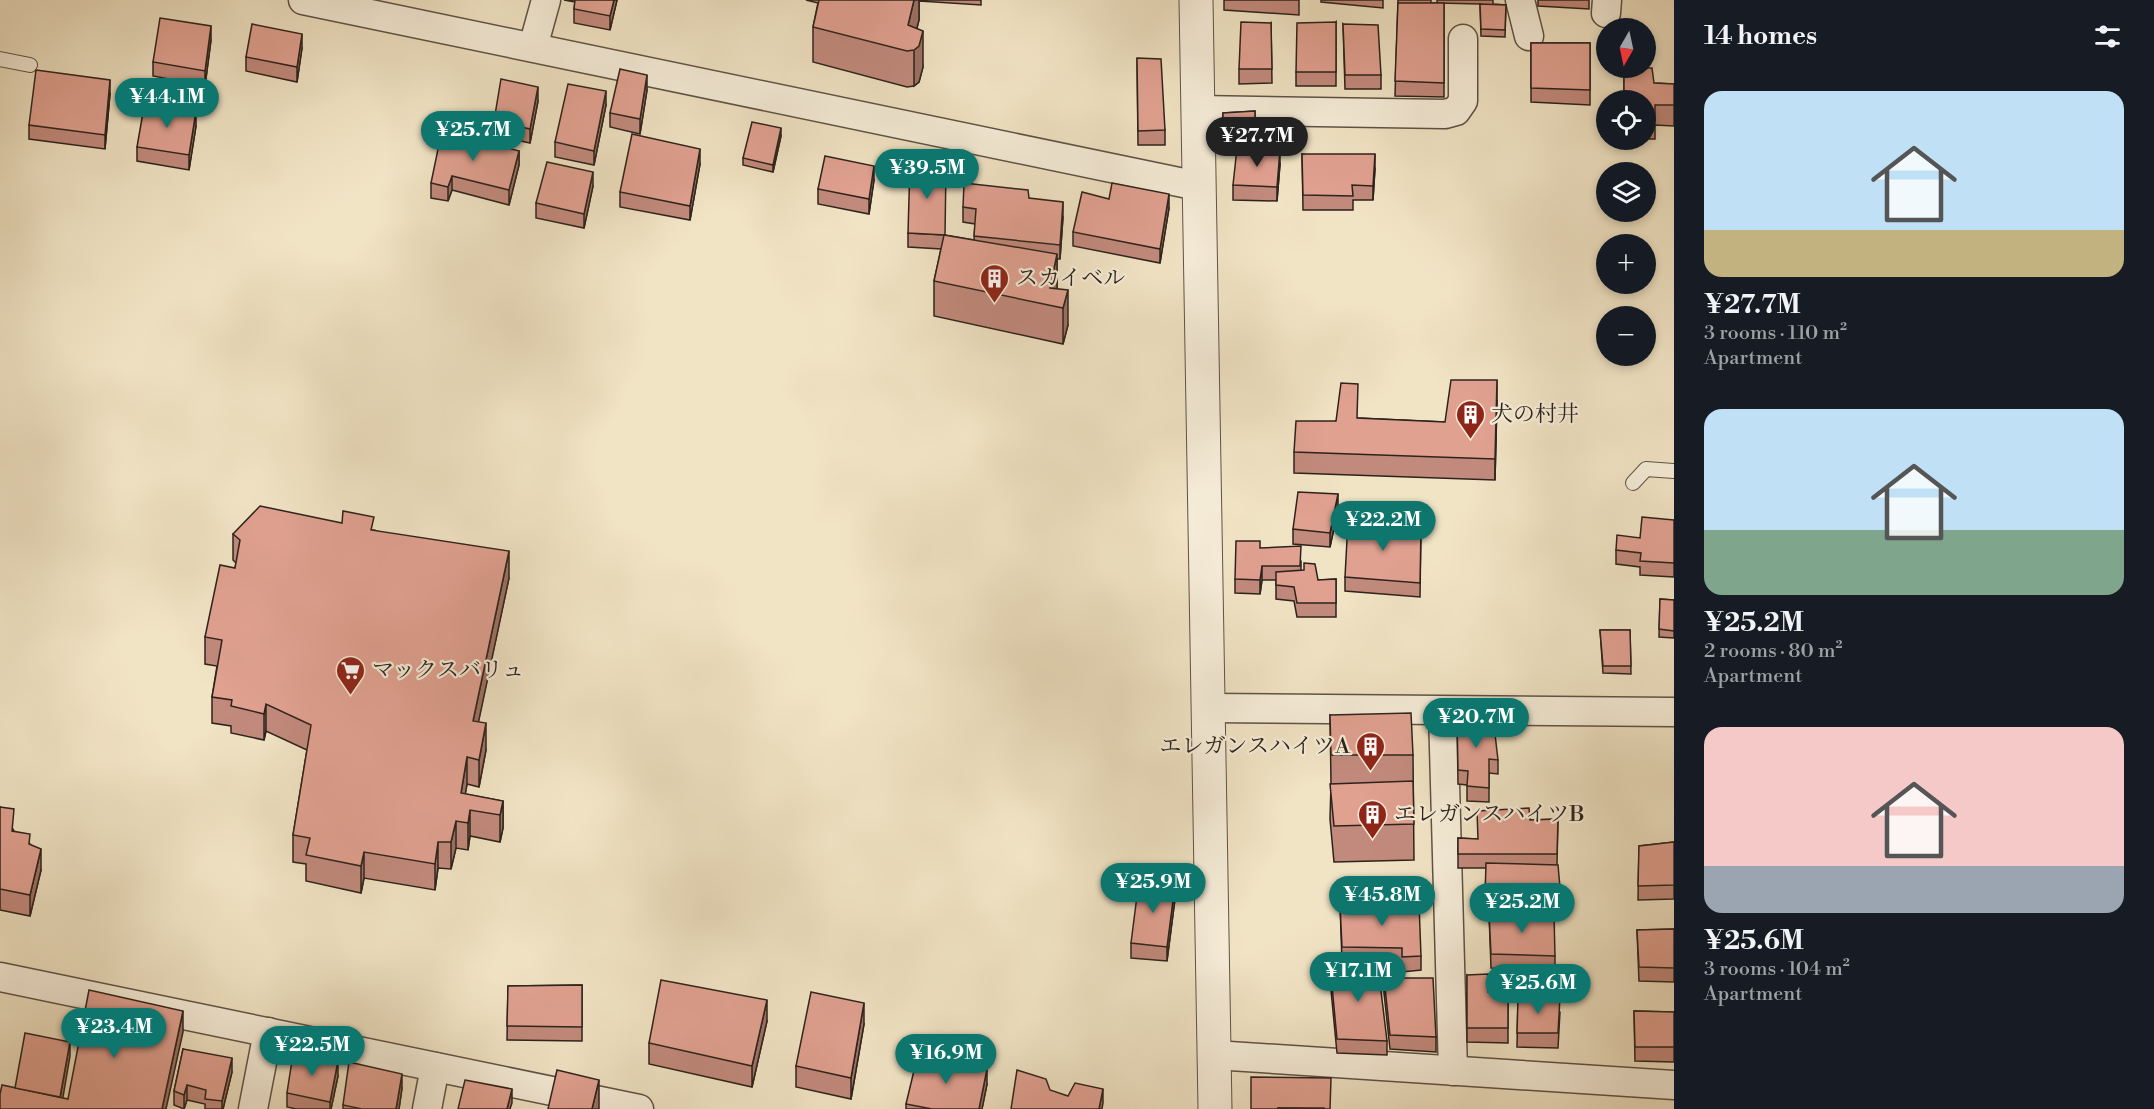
<!DOCTYPE html>
<html lang="en">
<head>
<meta charset="utf-8">
<style>
	:root { --surface:#171b24; --page:#20242c; --text:#f1f3f6; --muted:#9ea1a6; --accent:#0f766e }
	body { margin:0; font-family:"Libre Bodoni","Noto Serif JP",serif; background:var(--page); color:var(--text); height:100vh; display:flex; flex-direction:column; font-size:22px; white-space:nowrap }
	* { box-sizing:border-box; margin:0 }
	p { font-size:20px; color:var(--muted) }
	.icon { flex:none; width:33px; height:33px; fill:none; stroke:currentColor; stroke-width:2; stroke-linecap:round; stroke-linejoin:round }
	.map { position:relative; flex:1; overflow:hidden }
	.panel { display:flex; flex-direction:column; background:var(--surface); width:480px }
	.panel>* { flex:none }
	.needle { width:39px; rotate:189deg }
	.controls { position:absolute; left:1596px; top:18px; display:grid; gap:12px }
	.controls a { display:grid; place-items:center; width:60px; height:60px; border-radius:50%; background:var(--surface); box-shadow:0 3px 9px #0003; font-size:30px }
	.price { position:absolute; translate:-50% -51px; padding:0 14px; border-radius:21px; background:var(--accent); color:#fff; font-size:20px; line-height:39px; filter:drop-shadow(0 2px 3px #0008) }
	.price::after { content:''; position:absolute; left:50%; top:36px; width:18px; height:14px; margin-left:-9px; background:inherit; clip-path:polygon(0 0,100% 0,50% 100%) }
	.price.on { background:#222; color:#fff }
	ul { padding:0; list-style:none }
	li { display:grid; align-content:center; gap:12px; height:318px; padding:0 30px }
	li span { display:grid; place-items:center; height:186px; border-radius:18px; color:#555 }
	li>.icon { margin-inline-start:auto }
	span .icon { width:108px; height:108px; fill:#fffc; stroke-width:1 }
	li b { font-size:26px }
	h2 { display:flex; justify-content:space-between; align-items:center; height:72px; padding:0 30px; font-size:26px }
	main { display:flex; flex:1; min-height:0 }
	.map>svg:first-child { display:block }
</style>
</head>
<body>
<main>
<div class="map">
<svg width="1674" height="1109" viewBox="0 0 1674 1109">
	<rect width="100%" height="100%" fill="#f1e4c5"/>
	<filter id="stains"><feTurbulence type="fractalNoise" baseFrequency=".00333" numOctaves="4"/><feColorMatrix values="0 0 0 0 .2 0 0 0 0 .09 0 0 0 0 .02 0 0 0 .5 -.17"/></filter>
	<radialGradient id="worn" r=".72"><stop offset=".6" stop-color="#630" stop-opacity="0"/><stop offset="1" stop-color="#630" stop-opacity=".3"/></radialGradient>
	<g fill="none" stroke-linecap="round" stroke-linejoin="round">
		<defs>
			<g id="service">
				<polyline points="0,59 30,65"/>
				<polyline points="1633,483 1646,469 1674,471"/>
			</g>
			<g id="minor">
				<polyline points="303,0 1198,186"/>
				<polyline points="1520,0 1529,36"/>
				<polyline points="1606,13 1607,0"/>
				<polyline points="533,47 546,0"/>
				<polyline points="1198,110 1445,114 1456,111 1463,101 1463,39"/>
				<polyline points="1209,708 1674,712"/>
				<polyline points="1443,712 1453,1071"/>
				<polyline points="0,977 639,1109"/>
				<polyline points="1214,1055 1674,1085"/>
				<polyline points="253,1109 268,1032"/>
				<polyline points="427,1109 435,1067"/>
			</g>
			<polyline id="tertiary" points="1196,0 1215,1109"/>
		</defs>
		<!-- service casing -->
		<use href="#service" stroke="#5e5346" stroke-width="16"/>
		<!-- minor casing -->
		<use href="#minor" stroke="#5e5346" stroke-width="31"/>
		<!-- tertiary casing -->
		<use href="#tertiary" stroke="#5e5346" stroke-width="35"/>
		<!-- service -->
		<use href="#service" stroke="#f6edd9" stroke-width="14"/>
		<!-- minor -->
		<use href="#minor" stroke="#f6edd9" stroke-width="28"/>
		<!-- tertiary -->
		<use href="#tertiary" stroke="#f6edd9" stroke-width="33"/>
	</g>
	<!-- wall -->
	<g fill="#c28a7d" stroke="#2d231c" stroke-width="1.5">
		<polygon points="564,0 617,0 610,30 574,23 574,9 575,2"/>
		<polygon points="806,0 981,0 981,5 919,1 919,20 917,28 923,67 919,82 914,86 907,87 813,62 813,27 818,3"/>
		<polygon points="1224,0 1299,0 1299,15 1224,10"/>
		<polygon points="1321,0 1383,0 1383,8 1321,2"/>
		<polygon points="1398,0 1431,0 1431,3 1444,3 1444,97 1395,96"/>
		<polygon points="1437,0 1493,0 1493,4 1506,5 1505,37 1481,36 1480,4 1437,3"/>
		<polygon points="1538,0 1589,0 1589,9 1538,6"/>
		<polygon points="1336,22 1336,86 1296,86 1296,72"/>
		<polygon points="1271,23 1272,83 1239,84 1239,69"/>
		<polygon points="1343,24 1381,75 1381,89 1345,89"/>
		<polygon points="211,40 205,86 153,76 153,62"/>
		<polygon points="1531,43 1590,43 1590,105 1531,102"/>
		<polygon points="302,48 297,82 246,71 246,57"/>
		<polygon points="1137,58 1165,130 1165,145 1138,145"/>
		<polygon points="1624,68 1654,83 1674,84 1674,126 1655,125 1655,139 1646,139 1646,100 1624,100"/>
		<polygon points="647,90 640,134 610,127 610,113"/>
		<polygon points="110,94 105,149 29,139 29,125"/>
		<polygon points="538,101 530,143 494,135 494,121"/>
		<polygon points="606,105 594,165 555,157 555,142"/>
		<polygon points="1255,111 1255,142 1223,143 1223,113"/>
		<polygon points="196,126 189,170 137,161 137,147"/>
		<polygon points="781,136 773,172 743,165 743,158"/>
		<polygon points="519,151 519,165 509,205 452,190 448,201 431,198 431,183"/>
		<polygon points="1302,154 1375,168 1373,200 1353,200 1353,210 1303,210"/>
		<polygon points="700,164 690,220 620,207 620,192"/>
		<polygon points="1280,164 1277,201 1233,200 1233,185"/>
		<polygon points="874,180 869,214 818,204 818,189"/>
		<polygon points="593,186 584,228 536,218 536,203"/>
		<polygon points="1029,198 1063,217 1060,259 1057,259 1057,288 1068,325 1063,344 934,316 934,281 941,249 908,247 908,233 945,235 974,240 975,224 963,222 963,207"/>
		<polygon points="1109,199 1169,208 1160,263 1073,246 1073,232"/>
		<polygon points="1497,401 1495,480 1294,473 1294,452 1336,421 1358,418 1445,422"/>
		<polygon points="1338,509 1330,547 1293,544 1293,529"/>
		<polygon points="1674,520 1674,577 1640,575 1640,567 1616,564 1616,550 1640,538"/>
		<polygon points="1421,528 1420,597 1345,591 1345,577"/>
		<polygon points="374,530 509,578 478,722 486,750 479,787 467,784 465,794 503,801 503,828 500,842 470,836 468,850 456,848 451,869 438,868 435,890 364,878 361,893 306,881 306,864 293,862 293,835 307,750 266,731 264,740 231,733 231,726 212,723 212,697 217,666 205,664 205,637 235,568 236,563 233,560 233,534"/>
		<polygon points="1260,548 1301,561 1301,570 1318,580 1336,579 1336,617 1297,617 1294,601 1276,599 1276,580 1262,580 1260,594 1235,593 1235,579"/>
		<polygon points="1660,599 1674,600 1674,638 1659,637"/>
		<polygon points="1600,630 1630,630 1631,674 1603,673"/>
		<polygon points="1330,715 1413,755 1414,860 1334,862 1330,819 1331,784"/>
		<polygon points="1457,718 1498,760 1498,774 1489,773 1489,802 1467,801 1467,785 1458,784"/>
		<polygon points="0,807 14,831 30,844 41,870 30,916 0,910"/>
		<polygon points="1558,819 1557,865 1561,899 1561,914 1485,910 1486,868 1458,868 1458,838 1477,839 1530,820"/>
		<polygon points="1674,842 1674,899 1638,900 1639,846"/>
		<polygon points="1175,899 1167,961 1131,958 1131,943"/>
		<polygon points="1340,904 1421,956 1421,970 1402,972 1402,962 1342,962"/>
		<polygon points="1489,913 1555,956 1555,970 1491,968"/>
		<polygon points="1674,929 1674,982 1639,981 1637,930"/>
		<polygon points="1330,965 1387,1041 1387,1055 1337,1053 1330,980"/>
		<polygon points="1467,975 1488,992 1508,991 1508,1043 1467,1042"/>
		<polygon points="1384,978 1436,1037 1436,1052 1390,1049 1384,993"/>
		<polygon points="582,985 582,1041 507,1040 508,986"/>
		<polygon points="1518,998 1560,1012 1558,1048 1517,1047"/>
		<polygon points="1634,1011 1674,1012 1674,1062 1635,1061"/>
		<polygon points="767,1021 752,1087 649,1064 649,1043"/>
		<polygon points="864,1024 851,1099 796,1087 796,1066"/>
		<polygon points="183,1049 232,1072 223,1109 205,1109 205,1104 187,1100 184,1109 174,1105 174,1091"/>
		<polygon points="338,1076 331,1109 296,1109 287,1107 287,1093"/>
		<polygon points="987,1084 982,1109 906,1109 906,1104"/>
		<polygon points="402,1088 399,1109 343,1109 343,1105"/>
	</g>
	<!-- shaded-wall -->
	<g fill="#9e7166" stroke="#2d231c" stroke-width="1.5">
		<polygon points="614,0 617,0 610,30 610,16"/>
		<polygon points="914,0 919,0 919,20 911,50 908,25"/>
		<polygon points="211,26 211,40 205,86 205,71"/>
		<polygon points="923,31 923,67 919,82 914,86 914,50"/>
		<polygon points="302,34 302,48 297,82 297,67"/>
		<polygon points="647,75 647,90 640,134 640,119"/>
		<polygon points="110,80 110,94 105,149 105,135"/>
		<polygon points="538,87 538,101 530,143 530,129"/>
		<polygon points="606,91 606,105 594,165 594,151"/>
		<polygon points="196,111 196,126 189,170 189,155"/>
		<polygon points="781,128 781,136 773,172 773,165"/>
		<polygon points="700,149 700,164 690,220 690,206"/>
		<polygon points="1280,150 1280,164 1277,201 1277,187"/>
		<polygon points="519,151 519,165 509,205 509,190"/>
		<polygon points="1375,154 1375,168 1373,200 1373,186"/>
		<polygon points="874,166 874,180 869,214 869,199"/>
		<polygon points="593,172 593,186 584,228 584,214"/>
		<polygon points="452,176 452,190 448,201 448,187"/>
		<polygon points="1169,194 1169,208 1160,263 1160,249"/>
		<polygon points="1063,202 1063,217 1060,259 1060,245"/>
		<polygon points="1057,254 1057,290 1050,288"/>
		<polygon points="1068,290 1068,325 1063,344 1063,308"/>
		<polygon points="1497,380 1497,401 1495,480 1495,459"/>
		<polygon points="1338,494 1338,509 1330,547 1330,533"/>
		<polygon points="509,551 509,578 473,748 473,721"/>
		<polygon points="1262,566 1262,580 1260,594 1260,580"/>
		<polygon points="266,704 266,731 264,740 264,714"/>
		<polygon points="486,723 486,750 479,787 479,760"/>
		<polygon points="467,757 467,784 461,820 461,793"/>
		<polygon points="503,801 503,828 500,842 500,815"/>
		<polygon points="470,810 470,836 468,850 468,823"/>
		<polygon points="456,821 456,848 451,869 451,842"/>
		<polygon points="438,842 438,868 435,890 435,864"/>
		<polygon points="41,849 41,870 30,916 30,895"/>
		<polygon points="364,852 364,878 361,893 361,866"/>
		<polygon points="1175,885 1175,899 1167,961 1167,947"/>
		<polygon points="767,1000 767,1021 752,1087 752,1066"/>
		<polygon points="864,1003 864,1024 851,1099 851,1078"/>
		<polygon points="183,1011 183,1032 166,1109 162,1109"/>
		<polygon points="70,1042 70,1056 61,1109 60,1098"/>
		<polygon points="232,1058 232,1072 223,1109 222,1109 222,1101"/>
		<polygon points="338,1061 338,1076 331,1109 330,1109 330,1102"/>
		<polygon points="987,1069 987,1084 982,1109 979,1109"/>
		<polygon points="402,1074 402,1088 399,1109 396,1109"/>
		<polygon points="599,1080 599,1109 592,1109"/>
		<polygon points="187,1085 187,1100 184,1109 184,1095"/>
		<polygon points="512,1089 512,1103 510,1109 507,1109"/>
		<polygon points="1103,1089 1103,1103 1102,1109 1099,1109"/>
	</g>
	<!-- building -->
	<g fill="#e1a191" stroke="#2d231c" stroke-width="1.5">
		<polygon points="575,0 614,0 610,16 574,9"/>
		<polygon points="819,0 914,0 908,25 923,31 919,46 914,50 907,51 813,27"/>
		<polygon points="1398,3 1444,3 1444,83 1395,81"/>
		<polygon points="1480,4 1506,5 1505,30 1481,29"/>
		<polygon points="160,18 211,26 205,71 153,62"/>
		<polygon points="1241,22 1271,23 1272,69 1239,69"/>
		<polygon points="1336,22 1336,72 1296,72 1297,23"/>
		<polygon points="252,24 302,34 297,67 246,57"/>
		<polygon points="1343,24 1378,25 1381,75 1345,75"/>
		<polygon points="1531,43 1590,43 1590,90 1531,88"/>
		<polygon points="1137,58 1161,59 1165,130 1138,131"/>
		<polygon points="1624,68 1652,68 1654,83 1674,84 1674,105 1655,105 1655,118 1646,118 1646,100 1624,100"/>
		<polygon points="620,69 647,75 640,119 610,113"/>
		<polygon points="36,70 110,80 105,135 29,125"/>
		<polygon points="501,79 538,87 530,129 494,121"/>
		<polygon points="568,84 606,91 594,151 555,142"/>
		<polygon points="145,101 196,111 189,155 137,147"/>
		<polygon points="1255,111 1255,135 1223,136 1223,113"/>
		<polygon points="752,122 781,128 773,165 743,158"/>
		<polygon points="442,130 519,151 509,190 452,176 448,187 431,183"/>
		<polygon points="632,134 700,149 690,206 620,192"/>
		<polygon points="1237,148 1280,150 1277,187 1233,185"/>
		<polygon points="1302,154 1375,154 1373,186 1352,185 1353,196 1303,195"/>
		<polygon points="825,156 874,166 869,199 818,189"/>
		<polygon points="547,162 593,172 584,214 536,203"/>
		<polygon points="910,164 946,168 945,235 908,233"/>
		<polygon points="964,183 1028,190 1029,198 1063,202 1060,245 974,236 976,209 963,207"/>
		<polygon points="1112,183 1169,194 1160,249 1073,232 1082,192 1109,199"/>
		<polygon points="944,235 1057,254 1050,288 1068,290 1063,308 934,281"/>
		<polygon points="1451,380 1497,380 1495,459 1294,452 1296,421 1336,421 1341,383 1358,384 1357,418 1445,422"/>
		<polygon points="1298,492 1338,494 1330,533 1293,529"/>
		<polygon points="260,506 342,523 343,511 374,517 371,530 509,551 473,721 486,723 479,760 467,757 461,793 503,801 500,815 470,810 468,823 456,821 451,842 438,842 435,864 364,852 361,866 306,855 310,838 293,835 311,725 266,704 264,714 231,706 232,700 212,697 222,640 205,637 220,565 235,568 240,540 233,534"/>
		<polygon points="1642,517 1674,520 1674,563 1640,561 1641,553 1616,550 1617,535 1640,538"/>
		<polygon points="1348,521 1421,528 1420,583 1345,577"/>
		<polygon points="1236,541 1260,541 1260,548 1301,546 1300,566 1262,566 1260,580 1235,579"/>
		<polygon points="1304,563 1315,564 1318,580 1336,579 1336,603 1297,603 1294,587 1276,585 1276,572 1304,570"/>
		<polygon points="1660,599 1674,600 1674,631 1659,629"/>
		<polygon points="1600,630 1630,630 1631,666 1603,666"/>
		<polygon points="1411,713 1413,755 1331,755 1330,715"/>
		<polygon points="1493,717 1498,760 1489,759 1489,788 1467,786 1468,771 1458,770 1457,718"/>
		<polygon points="1413,781 1414,824 1334,826 1330,784"/>
		<polygon points="0,807 14,809 12,831 30,834 29,844 41,849 30,895 0,889"/>
		<polygon points="1529,808 1530,820 1558,819 1557,854 1458,854 1458,838 1478,839 1477,811"/>
		<polygon points="1674,842 1674,885 1638,886 1639,846"/>
		<polygon points="1486,863 1558,865 1561,899 1485,896"/>
		<polygon points="1139,880 1175,885 1167,947 1131,943"/>
		<polygon points="1340,904 1419,904 1421,956 1402,957 1402,948 1342,947"/>
		<polygon points="1489,913 1554,915 1555,956 1491,954"/>
		<polygon points="1674,929 1674,968 1639,967 1637,930"/>
		<polygon points="1330,965 1378,966 1387,1041 1337,1039"/>
		<polygon points="1488,974 1488,992 1508,991 1508,1028 1467,1028 1467,975"/>
		<polygon points="1384,978 1433,978 1436,1037 1390,1035"/>
		<polygon points="661,980 767,1000 752,1066 649,1043"/>
		<polygon points="582,985 582,1027 507,1026 508,986"/>
		<polygon points="89,990 183,1011 162,1109 0,1109 0,1094 2,1085 68,1099"/>
		<polygon points="811,992 864,1003 851,1078 796,1066"/>
		<polygon points="1560,997 1558,1033 1517,1033 1518,998"/>
		<polygon points="1634,1011 1674,1012 1674,1047 1635,1047"/>
		<polygon points="25,1033 70,1042 60,1097 15,1088"/>
		<polygon points="183,1049 232,1058 222,1101 205,1099 206,1090 187,1085 184,1095 174,1091"/>
		<polygon points="293,1054 338,1061 330,1102 287,1093"/>
		<polygon points="918,1054 987,1069 979,1109 932,1109 906,1104"/>
		<polygon points="349,1062 402,1074 396,1109 362,1109 343,1105"/>
		<polygon points="557,1070 599,1080 592,1109 548,1109"/>
		<polygon points="1017,1070 1046,1079 1050,1090 1068,1096 1075,1083 1103,1089 1099,1109 1011,1109"/>
		<polygon points="1251,1077 1331,1078 1330,1109 1278,1108 1278,1109 1251,1109"/>
		<polygon points="465,1080 512,1089 507,1109 458,1109"/>
		<rect x="1278" y="1108" width="46" height="1"/>
	</g>
	<!-- icons -->
	<defs>
		<symbol id="building-pin" viewBox="-11 -11 22 30"><path d="M0 17L-7.5 6A9.5 9.5 0 1 1 7.5 6Z" fill="#8f2418" stroke="#f6edd9"/><path d="M-4-6H4V6H1V3H-1V6H-4ZM-2.5-4.3h1.7v1.8h-1.7ZM.8-4.3h1.7v1.8H.8ZM-2.5-1h1.7V.8h-1.7ZM.8-1h1.7V.8H.8Z" fill="#fff"/></symbol>
		<symbol id="supermarket-pin" viewBox="-11 -11 22 30"><path d="M0 17L-7.5 6A9.5 9.5 0 1 1 7.5 6Z" fill="#8f2418" stroke="#f6edd9"/><path d="M-6-5.5h2.5l.6 2H6L4.5 2H-2.5L-4.4-4H-6ZM-1.5 3.2a1.3 1.3 0 1 0 .1 0ZM3 3.2a1.3 1.3 0 1 0 .1 0Z" fill="#fff"/></symbol>
	</defs>
	<g fill-rule="evenodd">
		<use href="#building-pin" x="978" y="262" width="33" height="45"/>
		<use href="#building-pin" x="1454" y="398" width="33" height="45"/>
		<use href="#supermarket-pin" x="334" y="654" width="33" height="45"/>
		<use href="#building-pin" x="1354" y="730" width="33" height="45"/>
		<use href="#building-pin" x="1356" y="798" width="33" height="45"/>
	</g>
	<g text-anchor="middle" dominant-baseline="central" stroke-width="4.5" stroke-linejoin="round" paint-order="stroke">
		<!-- poi labels -->
		<g font-size="22" fill="#2d231c" stroke="#f6edd9" text-anchor="start">
			<text x="1016" y="278">スカイベル</text>
			<text x="1491" y="414">犬の村井</text>
			<text x="372" y="670">マックスバリュ</text>
			<text x="1350" y="746" text-anchor="end">エレガンスハイツA</text>
			<text x="1394" y="814">エレガンスハイツB</text>
		</g>
	</g>
	<rect width="100%" height="100%" filter="url(#stains)"/>
	<rect width="100%" height="100%" fill="url(#worn)"/>
</svg>
<div class="controls">
<a><svg class="needle" viewBox="-14 -14 28 28"><path d="M0-13l5 13h-10z" fill="#e53935"/><path d="M0 13l5-13h-10z" fill="#9ea1a6"/></svg></a>
<a><svg class="icon" aria-label="locate" viewBox="0 0 24 24"><circle cx="12" cy="12" r="6"/><path d="M12 2v4M12 18v4M2 12h4M18 12h4"/></svg></a>
<a><svg class="icon" aria-label="layers" viewBox="0 0 24 24"><path d="M12 4l9 5-9 5-9-5zM3 14l9 5 9-5"/></svg></a>
<a>+</a>
<a>−</a>
</div>
<b class="price" style="left:167px;top:129px">¥44.1M</b>
<b class="price" style="left:473px;top:162px">¥25.7M</b>
<b class="price on" style="left:1257px;top:168px">¥27.7M</b>
<b class="price" style="left:927px;top:200px">¥39.5M</b>
<b class="price" style="left:1383px;top:552px">¥22.2M</b>
<b class="price" style="left:1476px;top:749px">¥20.7M</b>
<b class="price" style="left:1153px;top:914px">¥25.9M</b>
<b class="price" style="left:1382px;top:927px">¥45.8M</b>
<b class="price" style="left:1522px;top:934px">¥25.2M</b>
<b class="price" style="left:1358px;top:1003px">¥17.1M</b>
<b class="price" style="left:1538px;top:1015px">¥25.6M</b>
<b class="price" style="left:114px;top:1059px">¥23.4M</b>
<b class="price" style="left:312px;top:1077px">¥22.5M</b>
<b class="price" style="left:946px;top:1085px">¥16.9M</b>
</div>
<section class="panel">
<h2>14 homes<svg class="icon" aria-label="filters" viewBox="0 0 24 24"><path d="M4 7h16M4 17h16"/><circle cx="9" cy="7" r="2"/><circle cx="15" cy="17" r="2"/></svg></h2>
<ul>
<li><span style="background:linear-gradient(#bfe0f5 75%,#c2b280 0)"><svg class="icon" aria-label="home" viewBox="0 0 24 24"><path d="M3 11l9-7 9 7M6 9v11h12V9"/></svg></span><div><b>¥27.7M</b><p>3 rooms · 110 m²</p><p>Apartment</p></div></li>
<li><span style="background:linear-gradient(#bfe0f5 65%,#7fa58c 0)"><svg class="icon" aria-label="home" viewBox="0 0 24 24"><path d="M3 11l9-7 9 7M6 9v11h12V9"/></svg></span><div><b>¥25.2M</b><p>2 rooms · 80 m²</p><p>Apartment</p></div></li>
<li><span style="background:linear-gradient(#f6c9c9 75%,#9aa5b1 0)"><svg class="icon" aria-label="home" viewBox="0 0 24 24"><path d="M3 11l9-7 9 7M6 9v11h12V9"/></svg></span><div><b>¥25.6M</b><p>3 rooms · 104 m²</p><p>Apartment</p></div></li>
</ul>
</section>
</main>
</body>
</html>
